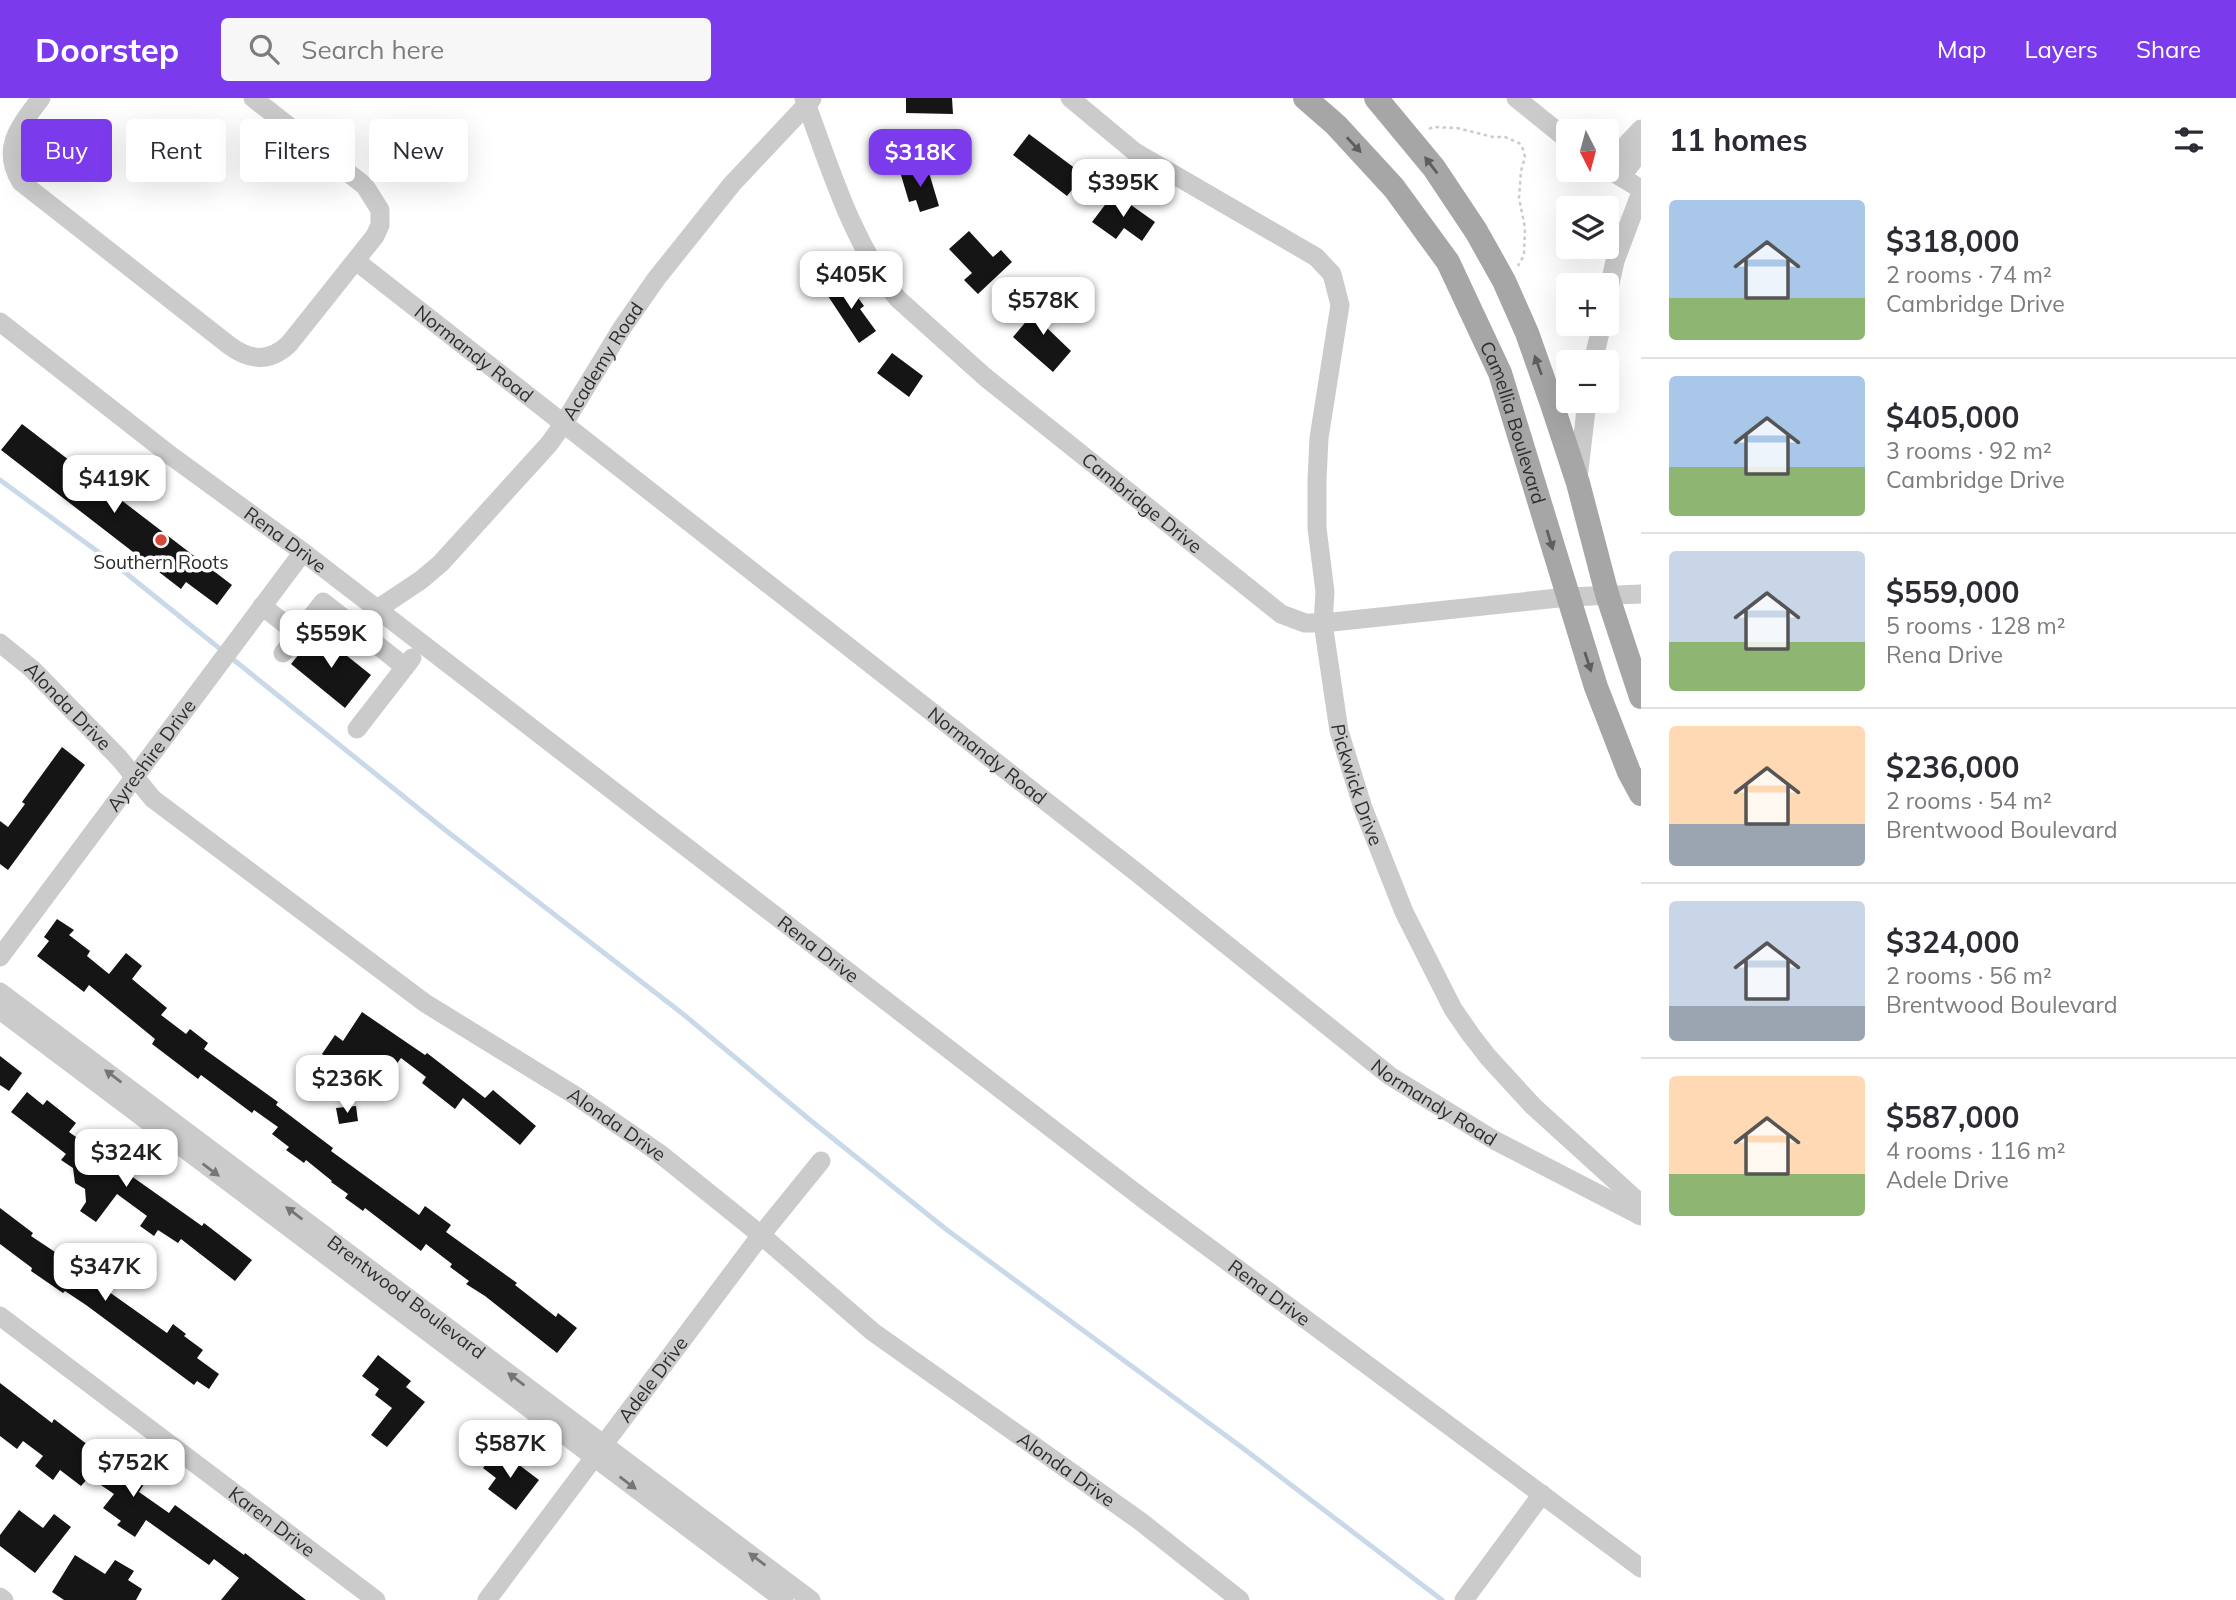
<!DOCTYPE html>
<html lang="en">
<head>
<meta charset="utf-8">
<style>
	:root { --surface:#fff; --page:#f7f7f7; --text:#2b2b33; --muted:#7c7c81; --line:#e1e1e2; --accent:#7c3aed }
	body { margin:0; font-family:Mulish,sans-serif; background:var(--page); color:var(--text); height:100vh; display:flex; flex-direction:column; font-size:26px; white-space:nowrap }
	* { box-sizing:border-box; margin:0 }
	p { font-size:23px; color:var(--muted) }
	.icon { flex:none; width:38px; height:38px; fill:none; stroke:currentColor; stroke-width:2; stroke-linecap:round; stroke-linejoin:round }
	.map { position:relative; flex:1; overflow:hidden }
	.sheet { display:flex; flex-direction:column; background:var(--surface); width:595px }
	.sheet>* { flex:none }
	.top-card { position:absolute; left:21px; top:21px; width:665px; height:63px; display:flex; gap:14px }
	.needle { width:46px; rotate:174deg }
	.buttons { position:absolute; left:1556px; top:21px; display:grid; gap:14px }
	.buttons a { display:grid; place-items:center; width:63px; height:63px; border-radius:7px; background:var(--surface); box-shadow:0 7px 28px #0002; font-size:35px }
	.price { position:absolute; translate:-50% -60px; padding:0 16px; border-radius:14px; background:#fff; color:#222; font-size:23px; line-height:46px; filter:drop-shadow(0 2px 4px #0008) }
	.price::after { content:''; position:absolute; left:50%; top:42px; width:21px; height:16px; margin-left:-10px; background:inherit; clip-path:polygon(0 0,100% 0,50% 100%) }
	.price.selected { background:var(--accent); color:#fff }
	ul { padding:0; list-style:none }
	li { display:flex; align-items:center; gap:21px; height:175px; padding:0 28px }
	li+li { border-top:2px solid var(--line) }
	li span { display:grid; place-items:center; flex:none; width:196px; height:140px; border-radius:7px; color:#555 }
	li>.icon { margin-inline-start:auto }
	span .icon { width:84px; height:84px; fill:#fffc; stroke-width:1 }
	li b { font-size:30px }
	h2 { display:flex; justify-content:space-between; align-items:center; height:84px; padding:0 28px; font-size:30px }
	.tag { padding:0 24px; border-radius:7px; background:var(--surface); box-shadow:0 7px 28px #0002; font-size:24px; line-height:63px }
	.tag.selected { background:var(--accent); color:#fff }
	header { display:flex; align-items:center; gap:42px; box-sizing:border-box; height:98px; padding:0 35px; background:var(--accent); color:#fff }
	header strong { font-size:33px }
	nav { display:flex; gap:38px; margin-inline-start:auto; font-size:24px }
	.search { width:490px; height:63px; background:var(--page); display:flex; align-items:center; gap:18px; box-sizing:border-box; padding:0 24px; border-radius:7px; color:var(--muted); font-size:26px }
	main { display:flex; flex:1; min-height:0 }
	.map>svg:first-child { display:block }
</style>
</head>
<body>
<header>
<strong>Doorstep</strong>
<div class="search"><svg class="icon" aria-label="search" viewBox="0 0 24 24"><circle cx="10" cy="10" r="6"/><path d="M15 15l6 6"/></svg>Search here</div>
<nav><a>Map</a><a>Layers</a><a>Share</a></nav>
</header>
<main>
<div class="map">
<svg width="1641" height="1502" viewBox="0 0 1641 1502">
	<rect width="100%" height="100%" fill="#fff"/>
	<g fill="none" stroke-linecap="round" stroke-linejoin="round">
		<!-- stream -->
		<polyline stroke="#cad9ea" stroke-width="5" points="0,382 112,464 444,731 683,916 810,1022 947,1132 1244,1351 1442,1502"/>
	</g>
	<!-- building -->
	<g fill="#151515">
		<polygon points="906,0 952,0 953,16 906,15"/>
		<polygon points="1029,36 1084,77 1067,98 1013,57"/>
		<polygon points="927,68 939,108 920,114 916,102 909,104 901,77"/>
		<polygon points="1114,95 1155,124 1142,143 1124,130 1116,141 1092,124"/>
		<polygon points="969,133 993,159 1001,152 1012,164 978,196 964,182 972,175 949,151"/>
		<polygon points="845,182 864,208 860,211 876,233 859,245 826,195"/>
		<polygon points="1045,201 1059,214 1046,229 1071,253 1053,274 1013,239"/>
		<polygon points="892,255 923,278 909,299 877,275"/>
		<polygon points="22,326 232,487 217,507 186,484 181,491 1,352"/>
		<polygon points="317,534 371,577 345,610 291,566"/>
		<polygon points="62,649 85,667 8,772 0,766 0,723 8,729 25,706 22,704"/>
		<polygon points="57,821 74,832 69,837 90,853 87,858 109,876 126,855 142,868 132,881 167,910 161,917 186,936 190,931 208,945 204,951 278,1004 276,1007 333,1050 331,1053 419,1117 425,1108 451,1127 446,1134 517,1185 515,1187 556,1219 558,1215 577,1230 557,1255 485,1198 466,1186 469,1183 450,1169 452,1166 426,1146 421,1153 365,1110 363,1113 345,1100 348,1096 331,1084 332,1083 306,1062 304,1065 286,1052 289,1049 272,1036 278,1029 254,1012 252,1015 201,977 198,981 152,946 155,941 89,887 84,894 37,858 49,843 44,839"/>
		<polygon points="362,914 425,957 427,955 485,1000 493,992 536,1028 520,1047 463,1000 455,1011 422,985 426,979 401,960 395,968 384,968 376,979 363,970 356,981 322,956 335,937 343,943"/>
		<polygon points="0,958 22,975 9,993 0,987"/>
		<polygon points="27,994 43,1007 47,1002 76,1025 69,1034 202,1128 204,1125 252,1162 235,1183 181,1141 178,1145 158,1132 154,1138 140,1128 147,1118 117,1096 96,1124 80,1113 86,1104 85,1091 75,1085 73,1070 61,1062 66,1056 11,1014"/>
		<polygon points="356,1008 358,1023 339,1026 336,1010"/>
		<polygon points="0,1110 33,1135 31,1138 64,1160 68,1153 87,1166 81,1174 167,1235 173,1226 186,1236 184,1238 203,1252 197,1260 219,1276 209,1291 197,1283 194,1287 86,1207 65,1193 63,1195 31,1173 32,1170 0,1146"/>
		<polygon points="378,1257 411,1283 406,1289 425,1304 387,1349 371,1337 392,1310 375,1297 379,1291 362,1278"/>
		<polygon points="0,1285 52,1325 54,1321 88,1347 84,1350 123,1378 128,1371 146,1383 139,1394 169,1415 175,1407 244,1457 245,1455 306,1502 221,1502 239,1480 214,1461 209,1467 146,1422 135,1439 117,1427 121,1423 103,1410 114,1396 89,1379 81,1388 60,1372 53,1382 35,1368 43,1358 23,1343 17,1351 0,1338"/>
		<polygon points="498,1351 539,1382 516,1412 488,1391 496,1380 483,1370"/>
		<polygon points="19,1412 43,1430 54,1416 71,1429 35,1475 0,1448 0,1437"/>
		<polygon points="75,1457 105,1476 115,1462 134,1473 128,1482 142,1491 136,1502 64,1502 52,1494"/>
	</g>
	<g fill="none" stroke-linecap="round" stroke-linejoin="round">
		<!-- path -->
		<polyline stroke="#cbcbcb" stroke-width="2.5" stroke-dasharray="3.5 3.5" stroke-linecap="butt" points="1429,31 1433,29 1457,30 1493,39 1505,39 1519,45 1523,51 1525,59 1521,73 1519,100 1525,130 1524,157 1518,168"/>
		<!-- minor -->
		<g stroke="#cbcbcb" stroke-width="19">
			<path d="M41 0C20 28 0 50 21 84L230 248C251 263 270 264 289 246L375 138 380 127V112L365 88 253 0"/>
			<path id="s1" d="M804 0C830 68 851 144 898 201L985 279 1281 516 1305 525H1323L1568 499 1641 496"/>
			<path id="s2" d="M1070 0 1135 54 1316 159 1332 176 1340 207 1319 340 1317 382V430L1325 494 1323 525 1339 633 1363 710 1404 814 1453 911 1471 937 1488 959 1533 1008 1641 1106"/>
			<polyline points="1516,0 1568,42"/>
			<polyline points="1606,68 1641,31"/>
			<polyline points="1606,70 1641,91"/>
			<polyline points="1621,79 1641,53"/>
			<path id="s3" d="M356 163 1136 774 1390 978 1494 1042 1641 1118"/>
			<polyline points="1606,204 1615,163 1641,94"/>
			<path id="s4" d="M0 224 170 357 303 454 1146 1103 1641 1470"/>
			<polyline points="1593,264 1602,226"/>
			<polyline points="1578,381 1587,303"/>
			<polyline points="262,508 298,536"/>
			<path id="s5" d="M376 512 421 482 441 465 549 346 564 325 622 230 656 181 732 86 812 1"/>
			<path id="s6" d="M0 545 32 571 119 660 153 701 425 905 576 998 659 1055 761 1137 873 1234 1140 1423 1240 1502"/>
			<polyline points="283,555 323,504 405,569"/>
			<polyline points="357,631 412,560"/>
			<path id="s7" d="M0 859 303 454"/>
			<path id="s8" d="M0 894 811 1502"/>
			<polyline points="0,912 784,1502"/>
			<path id="s9" d="M0 1218 376 1502"/>
			<polyline points="0,1499 4,1502"/>
			<path id="s10" d="M487 1502 761 1137 821 1063"/>
			<polyline points="1464,1502 1542,1396"/>
		</g>
		<!-- major -->
		<g stroke="#a6a6a6" stroke-width="24">
			<path id="s11" d="M1305 0 1336 27 1394 90 1448 164 1500 275 1596 589 1629 674 1641 696"/>
			<polyline points="1376,0 1434,70 1476,133 1504,183 1527,235 1552,306 1578,385 1607,496 1641,599"/>
		</g>
	</g>
	<!-- one-way arrows -->
	<defs><path id="oneway-solid" d="M-6-.8H1V-3.2L6.5 0L1 3.2V.8H-6Z" transform="scale(1.75)"/></defs>
	<g fill="#5e5e5e">
		<use href="#oneway-solid" transform="translate(1354 47) rotate(47)"/>
		<use href="#oneway-solid" transform="translate(1431 67) rotate(-127)"/>
		<use href="#oneway-solid" transform="translate(1538 267) rotate(-110)"/>
		<use href="#oneway-solid" transform="translate(1550 442) rotate(73)"/>
		<use href="#oneway-solid" transform="translate(1588 564) rotate(72)"/>
	</g>
	<g fill="#757575">
		<use href="#oneway-solid" transform="translate(113 978) rotate(-143)"/>
		<use href="#oneway-solid" transform="translate(211 1072) rotate(37)"/>
		<use href="#oneway-solid" transform="translate(294 1115) rotate(-143)"/>
		<use href="#oneway-solid" transform="translate(516 1281) rotate(-143)"/>
		<use href="#oneway-solid" transform="translate(628 1385) rotate(37)"/>
		<use href="#oneway-solid" transform="translate(757 1461) rotate(-143)"/>
	</g>
	<!-- markers -->
	<circle fill="#db463b" stroke="#fff" stroke-width="2.5" cx="161" cy="442" r="7"/>
	<g text-anchor="middle" dominant-baseline="central" stroke-width="7" stroke-linejoin="round" paint-order="stroke">
		<!-- street labels -->
		<g font-size="19" fill="#2e2e2e" stroke="#fff">
			<text stroke="none"><textPath href="#s3" startOffset="150">Normandy Road</textPath></text>
			<text stroke="none"><textPath href="#s5" startOffset="340">Academy Road</textPath></text>
			<text stroke="none"><textPath href="#s11" startOffset="392">Camellia Boulevard</textPath></text>
			<text stroke="none"><textPath href="#s1" startOffset="541">Cambridge Drive</textPath></text>
			<text stroke="none"><textPath href="#s4" startOffset="359">Rena Drive</textPath></text>
			<text stroke="none"><textPath href="#s6" startOffset="93">Alonda Drive</textPath></text>
			<text stroke="none"><textPath href="#s7" startOffset="252">Ayreshire Drive</textPath></text>
			<text stroke="none"><textPath href="#s3" startOffset="802">Normandy Road</textPath></text>
			<text stroke="none"><textPath href="#s2" startOffset="835">Pickwick Drive</textPath></text>
			<text stroke="none"><textPath href="#s4" startOffset="1031">Rena Drive</textPath></text>
			<text stroke="none"><textPath href="#s3" startOffset="1368">Normandy Road</textPath></text>
			<text stroke="none"><textPath href="#s6" startOffset="786">Alonda Drive</textPath></text>
			<text stroke="none"><textPath href="#s4" startOffset="1598">Rena Drive</textPath></text>
			<text stroke="none"><textPath href="#s8" startOffset="508">Brentwood Boulevard</textPath></text>
			<text stroke="none"><textPath href="#s10" startOffset="276">Adele Drive</textPath></text>
			<text stroke="none"><textPath href="#s6" startOffset="1353">Alonda Drive</textPath></text>
			<text stroke="none"><textPath href="#s9" startOffset="341">Karen Drive</textPath></text>
		</g>
		<!-- poi labels -->
		<g font-size="19" fill="#2e2e2e" stroke="#fff">
			<text x="161" y="464">Southern Roots</text>
		</g>
	</g>
</svg>
<div class="buttons">
<a><svg class="needle" viewBox="-14 -14 28 28"><path d="M0-13l5 13h-10z" fill="#e53935"/><path d="M0 13l5-13h-10z" fill="#7c7c81"/></svg></a>
<a><svg class="icon" aria-label="layers" viewBox="0 0 24 24"><path d="M12 4l9 5-9 5-9-5zM3 14l9 5 9-5"/></svg></a>
<a>+</a>
<a>−</a>
</div>
<b class="price selected" style="left:920px;top:91px">$318K</b>
<b class="price" style="left:1123px;top:121px">$395K</b>
<b class="price" style="left:851px;top:213px">$405K</b>
<b class="price" style="left:1043px;top:239px">$578K</b>
<b class="price" style="left:114px;top:417px">$419K</b>
<b class="price" style="left:331px;top:572px">$559K</b>
<b class="price" style="left:347px;top:1017px">$236K</b>
<b class="price" style="left:126px;top:1091px">$324K</b>
<b class="price" style="left:105px;top:1205px">$347K</b>
<b class="price" style="left:510px;top:1382px">$587K</b>
<b class="price" style="left:133px;top:1401px">$752K</b>
<div class="top-card">
<a class="tag selected">Buy</a>
<a class="tag">Rent</a>
<a class="tag">Filters</a>
<a class="tag">New</a>
</div>
</div>
<section class="sheet">
<h2>11 homes<svg class="icon" aria-label="filters" viewBox="0 0 24 24"><path d="M4 7h16M4 17h16"/><circle cx="9" cy="7" r="2"/><circle cx="15" cy="17" r="2"/></svg></h2>
<ul>
<li><span style="background:linear-gradient(#a9c7e8 70%,#8fb573 0)"><svg class="icon" aria-label="home" viewBox="0 0 24 24"><path d="M3 11l9-7 9 7M6 9v11h12V9"/></svg></span><div><b>$318,000</b><p>2 rooms · 74 m²</p><p>Cambridge Drive</p></div></li>
<li><span style="background:linear-gradient(#a9c7e8 65%,#8fb573 0)"><svg class="icon" aria-label="home" viewBox="0 0 24 24"><path d="M3 11l9-7 9 7M6 9v11h12V9"/></svg></span><div><b>$405,000</b><p>3 rooms · 92 m²</p><p>Cambridge Drive</p></div></li>
<li><span style="background:linear-gradient(#c9d6e8 65%,#8fb573 0)"><svg class="icon" aria-label="home" viewBox="0 0 24 24"><path d="M3 11l9-7 9 7M6 9v11h12V9"/></svg></span><div><b>$559,000</b><p>5 rooms · 128 m²</p><p>Rena Drive</p></div></li>
<li><span style="background:linear-gradient(#ffd9b3 70%,#9aa5b1 0)"><svg class="icon" aria-label="home" viewBox="0 0 24 24"><path d="M3 11l9-7 9 7M6 9v11h12V9"/></svg></span><div><b>$236,000</b><p>2 rooms · 54 m²</p><p>Brentwood Boulevard</p></div></li>
<li><span style="background:linear-gradient(#c9d6e8 75%,#9aa5b1 0)"><svg class="icon" aria-label="home" viewBox="0 0 24 24"><path d="M3 11l9-7 9 7M6 9v11h12V9"/></svg></span><div><b>$324,000</b><p>2 rooms · 56 m²</p><p>Brentwood Boulevard</p></div></li>
<li><span style="background:linear-gradient(#ffd9b3 70%,#8fb573 0)"><svg class="icon" aria-label="home" viewBox="0 0 24 24"><path d="M3 11l9-7 9 7M6 9v11h12V9"/></svg></span><div><b>$587,000</b><p>4 rooms · 116 m²</p><p>Adele Drive</p></div></li>
</ul>
</section>
</main>
</body>
</html>
